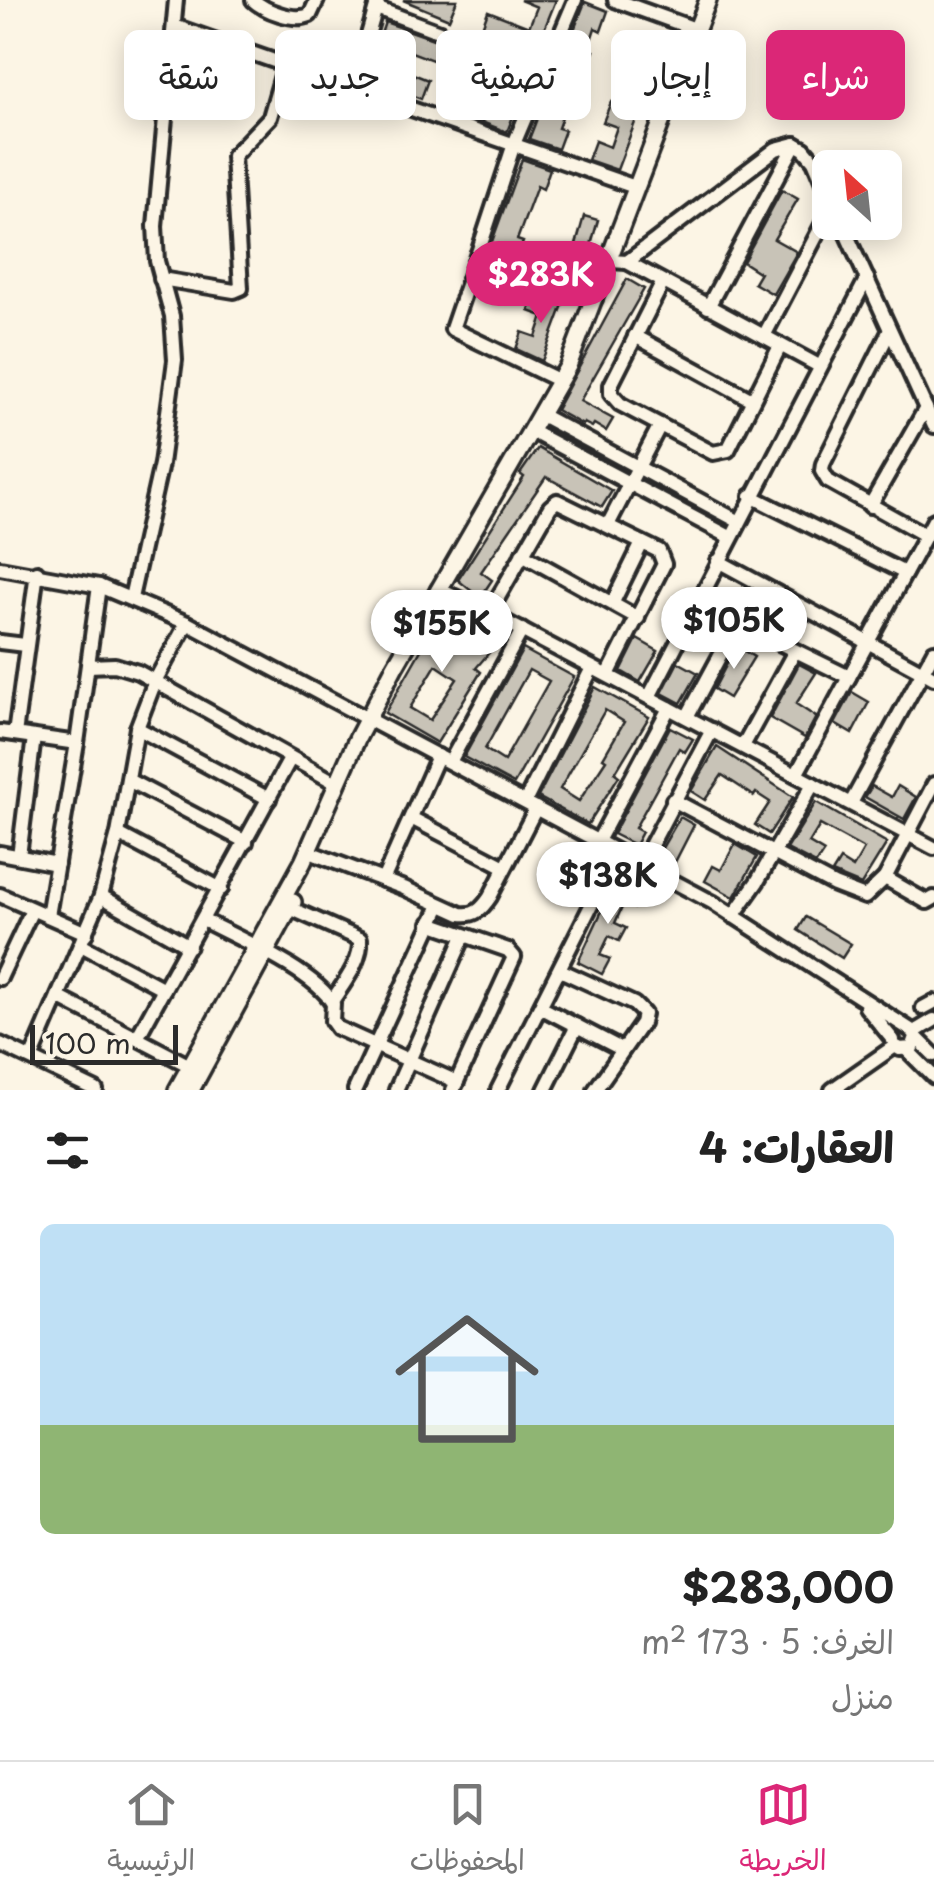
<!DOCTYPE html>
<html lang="ar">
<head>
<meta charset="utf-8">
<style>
	:root { --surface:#fff; --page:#f2f2f2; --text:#222; --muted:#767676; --line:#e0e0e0; --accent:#db2777 }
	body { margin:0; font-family:"Playpen Sans","Playpen Sans Arabic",sans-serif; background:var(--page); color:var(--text); direction:rtl; height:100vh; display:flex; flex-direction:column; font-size:38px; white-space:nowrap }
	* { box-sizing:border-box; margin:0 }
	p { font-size:32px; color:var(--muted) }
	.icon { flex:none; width:55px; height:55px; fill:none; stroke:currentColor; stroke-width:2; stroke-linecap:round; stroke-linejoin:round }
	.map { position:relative; height:1090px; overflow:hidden; direction:ltr }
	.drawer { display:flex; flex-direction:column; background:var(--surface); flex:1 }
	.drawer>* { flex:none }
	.banner { position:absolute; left:30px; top:30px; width:875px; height:90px; direction:rtl; display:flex; gap:20px }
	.needle { width:65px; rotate:333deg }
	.buttons { position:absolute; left:812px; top:150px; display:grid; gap:20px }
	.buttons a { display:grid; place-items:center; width:90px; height:90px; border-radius:15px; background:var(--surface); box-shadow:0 5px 25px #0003; font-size:50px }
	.scale { position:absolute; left:30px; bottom:25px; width:148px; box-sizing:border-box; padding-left:10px; border:5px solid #2b2b2b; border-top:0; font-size:28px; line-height:35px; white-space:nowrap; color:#2b2b2b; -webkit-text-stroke:8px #fcf5e5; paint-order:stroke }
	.price { position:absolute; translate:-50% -85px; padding:0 22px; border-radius:35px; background:#fff; color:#222; font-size:32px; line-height:65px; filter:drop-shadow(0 2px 5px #0008) }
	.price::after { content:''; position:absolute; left:50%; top:60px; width:30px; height:22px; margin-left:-15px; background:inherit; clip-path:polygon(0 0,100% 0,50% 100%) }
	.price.current { background:var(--accent); color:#fff }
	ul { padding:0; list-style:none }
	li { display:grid; align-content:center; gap:20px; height:530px; padding:0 40px }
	li span { display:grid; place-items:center; height:310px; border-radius:15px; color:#555 }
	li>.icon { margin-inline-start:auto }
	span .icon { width:180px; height:180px; fill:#fffc; stroke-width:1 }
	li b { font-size:42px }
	h2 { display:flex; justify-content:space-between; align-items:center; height:120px; padding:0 40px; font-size:42px }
	.tag { padding:0 35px; border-radius:15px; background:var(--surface); box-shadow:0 5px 25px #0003; font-size:35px; line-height:90px }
	.tag.current { background:var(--accent); color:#fff }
	.tabs { display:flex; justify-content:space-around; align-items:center; height:140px; border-top:2px solid var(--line); background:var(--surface); font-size:28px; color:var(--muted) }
	.tabs a { display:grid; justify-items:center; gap:5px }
	.tabs .current { color:var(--accent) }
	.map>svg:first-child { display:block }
</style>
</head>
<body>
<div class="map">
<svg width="934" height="1090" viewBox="0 0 934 1090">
	<rect width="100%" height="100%" fill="#fcf5e5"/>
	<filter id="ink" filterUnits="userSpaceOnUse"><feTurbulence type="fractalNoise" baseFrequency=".01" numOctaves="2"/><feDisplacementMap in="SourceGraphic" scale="20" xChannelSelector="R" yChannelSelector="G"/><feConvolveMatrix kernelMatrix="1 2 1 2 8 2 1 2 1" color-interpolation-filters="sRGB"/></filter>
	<g filter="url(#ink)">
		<!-- building -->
		<g fill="#c8c3b7" stroke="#2b2b2b" stroke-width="2.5" fill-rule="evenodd">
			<polygon points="403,0 457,0 449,19"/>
			<polygon points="520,0 556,0 535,52 481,30 488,11 529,27 537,7"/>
			<polygon points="585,2 608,11 601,31 595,28 588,49 594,51 586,71 561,63"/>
			<polygon points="385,22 442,42 435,61 393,45 386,63 428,80 421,99 366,78"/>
			<polygon points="474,51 530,73 507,132 451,110 459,90 500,106 507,87 466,71"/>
			<polygon points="552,80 580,90 572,111 565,108 558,128 565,130 558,149 529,139"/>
			<polygon points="611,102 639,112 617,170 588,160 595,141 610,147 617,127 603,122"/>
			<polygon points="522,159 550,169 543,189 537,186 517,240 523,242 517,258 490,247"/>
			<polygon points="782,190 798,199 774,239 797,252 773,294 754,283 760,273 743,262"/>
			<polygon points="584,216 598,220 580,283 551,271 556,254 572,259"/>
			<polygon points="627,279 644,289 580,401 613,419 606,431 594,424 592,427 584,423 583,425 556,410"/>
			<polygon points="536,292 564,302 542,361 516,349 522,332 536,337 543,316 529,311"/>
			<polygon points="538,448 612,491 602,507 546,477 481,572 492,580 480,598 458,580 524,477 520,474"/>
			<polygon points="756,593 783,609 771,628 744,613"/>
			<path d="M445 608 474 622 476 620 500 640 476 668 481 672 437 743 385 713ZM436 665 457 679 430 720 410 708Z"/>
			<polygon points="637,639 658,651 640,682 621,671"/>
			<polygon points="736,646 754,657 729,698 714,689"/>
			<path d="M523 649 574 677 514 784 464 757ZM529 670 549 681 504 761 485 749Z"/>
			<polygon points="678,662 698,673 681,703 662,693"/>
			<polygon points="799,664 816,673 796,704 816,717 805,738 770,718"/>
			<path d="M595 687 649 717 615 773 619 776 588 824 538 797ZM605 710 624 722 603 758 606 760 579 801 560 789Z"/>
			<polygon points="852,692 869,702 852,734 835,724"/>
			<polygon points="670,727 693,739 685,752 679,748 635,828 642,832 635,845 613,834"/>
			<polygon points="717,747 793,797 769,834 755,825 770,802 756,793 754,796 722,775 705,800 691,791"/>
			<polygon points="872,786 892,797 898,786 916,797 904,819 865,797"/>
			<polygon points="816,802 887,843 861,885 832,873 840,860 853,868 864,849 820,825 809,843 824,852 816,864 787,849"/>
			<polygon points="680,817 694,825 675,862 659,853"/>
			<polygon points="735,844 757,857 734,897 705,881 713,866 721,870"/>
			<polygon points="616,881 641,892 634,908 624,903 615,923 626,928 619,941 609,936 600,955 610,959 602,974 578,962"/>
			<polygon points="806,917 851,944 842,958 798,930"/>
		</g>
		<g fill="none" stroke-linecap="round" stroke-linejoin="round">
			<defs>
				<g id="minor">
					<path d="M253 0C265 11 294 22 310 15L317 0"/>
					<polyline points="575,0 514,144 478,253 595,299"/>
					<polyline points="615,0 695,29"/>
					<polyline points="376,8 440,32"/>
					<polyline points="174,26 635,187"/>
					<polyline points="353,88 378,0"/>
					<polyline points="841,222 934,426"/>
					<polyline points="478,253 452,329 560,381"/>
					<polyline points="610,261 627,262 776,149 795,144 804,149 814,161 830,199"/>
					<polyline points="627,262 819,366"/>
					<polyline points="161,279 234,291 241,288 233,156 270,117 285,65"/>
					<polyline points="663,282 611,385 611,394 620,404 713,453 728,450 780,346"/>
					<polyline points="708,307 795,144"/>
					<polyline points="889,332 823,464 822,471 828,481 925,535"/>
					<polyline points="635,336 752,400"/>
					<polyline points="764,336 830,210"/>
					<polyline points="541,415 738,521"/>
					<polyline points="531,431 730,537"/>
					<polyline points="751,496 905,573"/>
					<polyline points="870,506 926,408"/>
					<polyline points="608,525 660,425"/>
					<polyline points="522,554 638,618"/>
					<polyline points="718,561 934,678"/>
					<polyline points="0,568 99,586 187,623 712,902 914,1032"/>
					<polyline points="438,589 489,613 934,848"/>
					<polyline points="131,598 161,464 175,360 172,316 157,261 155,226 176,0"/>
					<polyline points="613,602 642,543"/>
					<polyline points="489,613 550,507 557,501 659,551 664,564 608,675"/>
					<polyline points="0,642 25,645"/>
					<polyline points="88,666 115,665 138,672 338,784"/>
					<polyline points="649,697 867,278"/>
					<polyline points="687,717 729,639 742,629 753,630 849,677"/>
					<polyline points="137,728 269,799"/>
					<polyline points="0,732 77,743"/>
					<polyline points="15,734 37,572"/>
					<polyline points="743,746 795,651"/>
					<polyline points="450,762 522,630"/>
					<polyline points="796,775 934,520"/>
					<polyline points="128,780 246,842"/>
					<polyline points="673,800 834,885 865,897 885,878 934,784"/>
					<polyline points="525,802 592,668"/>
					<polyline points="851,803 934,651"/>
					<polyline points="411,818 505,867"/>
					<polyline points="118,834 221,889"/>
					<polyline points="597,843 669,708"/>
					<polyline points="0,853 57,864"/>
					<path d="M317 855 404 888 461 914C475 916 482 909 490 897L536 808"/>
					<polyline points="19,856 34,737"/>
					<polyline points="640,866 712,730"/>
					<polyline points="885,878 927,902 934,898"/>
					<polyline points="383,880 438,756"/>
					<polyline points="0,895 86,933"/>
					<polyline points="101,896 189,946"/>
					<path d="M290 908 360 939C362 961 344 983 332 1001"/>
					<polyline points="48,916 77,743 99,586"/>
					<polyline points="733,916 757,882 813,784"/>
					<path d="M203 920C237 938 316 972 333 1004L332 1021 337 1028 457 1082"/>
					<polyline points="430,923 508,950 514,957 453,1090"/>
					<polyline points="81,945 164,989"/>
					<polyline points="560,970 634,1004 644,1014 642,1023 595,1090"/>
					<polyline points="0,978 32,910"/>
					<polyline points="58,997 190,1066"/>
					<polyline points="866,1007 893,1040"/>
					<polyline points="542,1008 623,1050"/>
					<polyline points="923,1008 934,1002"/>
					<polyline points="914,1032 934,1020"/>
					<polyline points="916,1037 934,1055"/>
					<polyline points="137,1038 290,759"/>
					<polyline points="0,1044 96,1090"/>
					<polyline points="907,1050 934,1077"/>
					<polyline points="32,1057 101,896 118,834 137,728 155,681 187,623"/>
					<polyline points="355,1090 440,905"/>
					<polyline points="396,1090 464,936"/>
					<polyline points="498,1090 617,854"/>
					<polyline points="545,1090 577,1026"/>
					<polyline points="832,1090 895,1046 900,1049 912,1048 916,1037 914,1032"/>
				</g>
				<g id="major">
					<polyline points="177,1090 303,862 357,739 395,666 568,366 708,0"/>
					<polyline points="191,1090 293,902"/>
				</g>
			</defs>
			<!-- minor casing -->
			<use href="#minor" stroke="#2b2b2b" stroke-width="20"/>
			<!-- major casing -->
			<use href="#major" stroke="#2b2b2b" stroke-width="22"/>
			<!-- minor -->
			<use href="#minor" stroke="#fcf5e5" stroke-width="12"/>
			<!-- major -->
			<use href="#major" stroke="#fcf5e5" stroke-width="15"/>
		</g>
	</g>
</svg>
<div class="buttons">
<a><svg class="needle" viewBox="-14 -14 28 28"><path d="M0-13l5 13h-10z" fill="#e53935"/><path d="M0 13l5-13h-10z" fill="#767676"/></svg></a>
</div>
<div class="scale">100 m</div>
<b class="price current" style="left:541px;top:326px">$283K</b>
<b class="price" style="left:734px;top:672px">$105K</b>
<b class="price" style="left:442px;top:675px">$155K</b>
<b class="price" style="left:608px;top:927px">$138K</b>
<div class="banner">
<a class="tag current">شراء</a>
<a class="tag">إيجار</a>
<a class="tag">تصفية</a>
<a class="tag">جديد</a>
<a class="tag">شقة</a>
</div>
</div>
<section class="drawer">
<h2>العقارات: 4<svg class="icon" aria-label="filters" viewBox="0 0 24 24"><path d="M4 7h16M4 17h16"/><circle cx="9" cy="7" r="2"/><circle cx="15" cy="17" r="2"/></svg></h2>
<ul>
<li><span style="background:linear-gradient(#bfe0f5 65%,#8fb573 0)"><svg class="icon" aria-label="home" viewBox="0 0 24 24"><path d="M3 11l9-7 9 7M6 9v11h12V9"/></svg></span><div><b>$283,000</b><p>الغرف: 5 · 173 m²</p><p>منزل</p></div></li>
</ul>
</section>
<nav class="tabs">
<a class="current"><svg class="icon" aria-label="map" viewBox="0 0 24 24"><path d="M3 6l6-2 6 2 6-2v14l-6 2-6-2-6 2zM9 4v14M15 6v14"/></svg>الخريطة</a>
<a><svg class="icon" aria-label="saved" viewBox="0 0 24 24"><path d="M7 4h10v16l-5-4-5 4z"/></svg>المحفوظات</a>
<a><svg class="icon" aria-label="home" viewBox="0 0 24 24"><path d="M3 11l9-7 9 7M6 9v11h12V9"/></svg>الرئيسية</a>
</nav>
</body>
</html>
